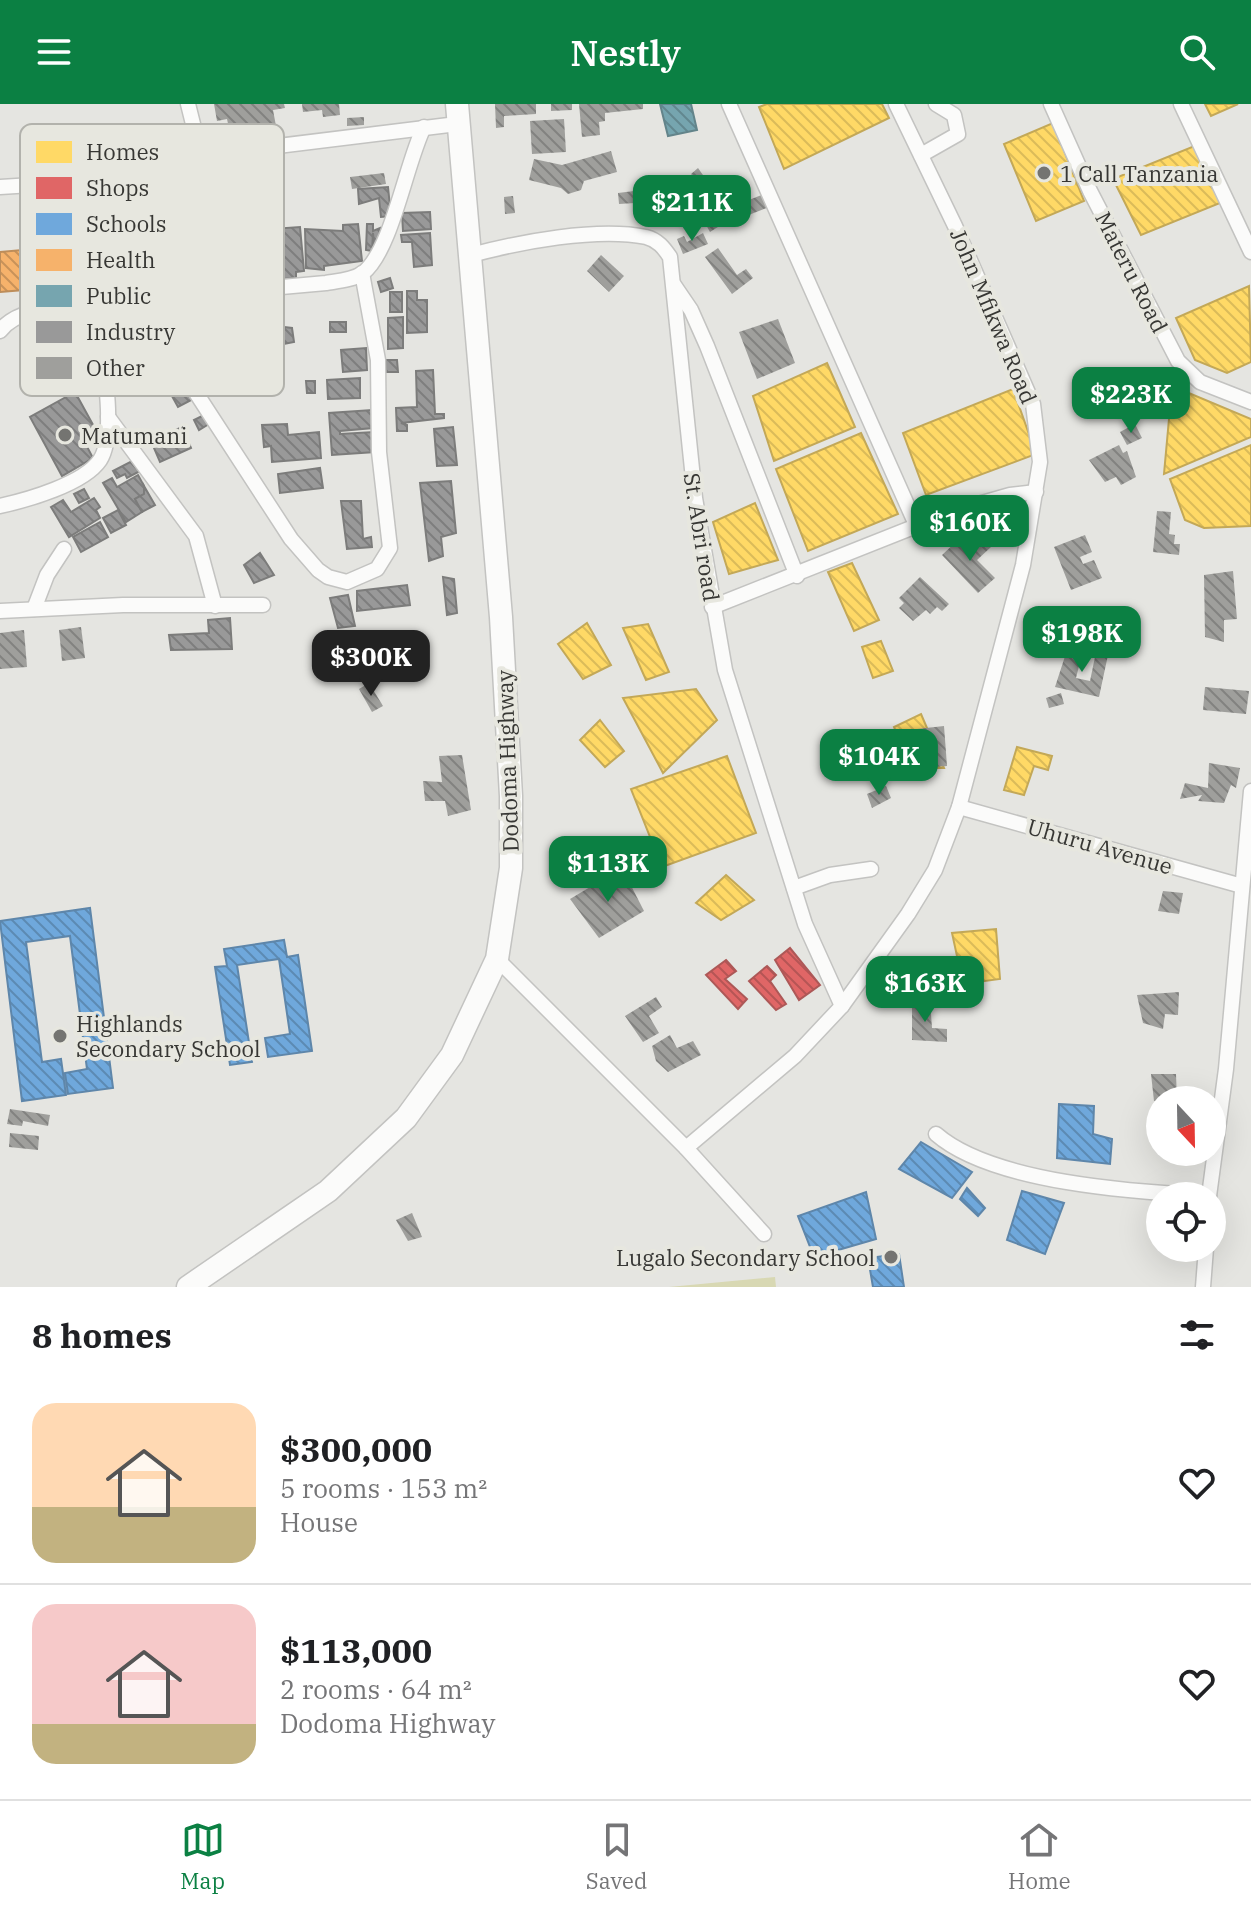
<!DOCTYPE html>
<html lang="en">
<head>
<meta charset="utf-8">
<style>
	:root { --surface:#fff; --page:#f6f6f6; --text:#202124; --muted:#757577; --line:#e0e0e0; --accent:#0b8043 }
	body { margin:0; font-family:"IBM Plex Serif",serif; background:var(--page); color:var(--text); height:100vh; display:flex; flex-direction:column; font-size:30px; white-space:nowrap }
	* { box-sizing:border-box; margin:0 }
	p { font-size:26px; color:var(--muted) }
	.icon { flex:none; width:44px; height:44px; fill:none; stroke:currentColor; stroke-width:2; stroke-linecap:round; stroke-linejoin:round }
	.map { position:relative; height:1183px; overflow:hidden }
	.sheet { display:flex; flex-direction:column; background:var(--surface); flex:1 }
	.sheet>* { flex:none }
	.needle { width:52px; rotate:158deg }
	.controls { position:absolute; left:1146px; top:982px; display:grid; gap:16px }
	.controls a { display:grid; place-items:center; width:80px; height:80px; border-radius:50%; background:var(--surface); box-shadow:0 8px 32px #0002; font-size:40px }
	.price { position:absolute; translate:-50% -68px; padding:0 18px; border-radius:16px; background:var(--accent); color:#fff; font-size:26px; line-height:52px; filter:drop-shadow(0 2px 4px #0008) }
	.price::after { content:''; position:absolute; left:50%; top:48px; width:24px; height:18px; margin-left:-12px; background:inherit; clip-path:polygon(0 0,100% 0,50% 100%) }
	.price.active { background:#222; color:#fff }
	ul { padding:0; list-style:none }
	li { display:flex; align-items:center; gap:24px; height:200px; padding:0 32px }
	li+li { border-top:2px solid var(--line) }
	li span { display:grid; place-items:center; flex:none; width:224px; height:160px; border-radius:24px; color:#555 }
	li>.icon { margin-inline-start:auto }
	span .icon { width:96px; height:96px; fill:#fffc; stroke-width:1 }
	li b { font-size:34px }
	h2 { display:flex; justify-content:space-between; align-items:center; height:96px; padding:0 32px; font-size:34px }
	header { display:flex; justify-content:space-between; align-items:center; height:104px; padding:0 32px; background:var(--accent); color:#fff; font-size:36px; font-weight:600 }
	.menu { display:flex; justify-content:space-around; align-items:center; height:112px; border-top:2px solid var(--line); background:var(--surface); font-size:22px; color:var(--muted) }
	.menu a { display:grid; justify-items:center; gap:4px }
	.menu .active { color:var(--accent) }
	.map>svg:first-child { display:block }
</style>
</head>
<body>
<header><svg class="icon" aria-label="menu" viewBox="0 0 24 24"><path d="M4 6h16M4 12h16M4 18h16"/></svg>Nestly<svg class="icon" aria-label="search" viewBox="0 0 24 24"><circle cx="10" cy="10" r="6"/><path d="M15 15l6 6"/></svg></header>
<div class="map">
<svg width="1251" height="1183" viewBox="0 0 1251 1183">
	<defs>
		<pattern id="homes-back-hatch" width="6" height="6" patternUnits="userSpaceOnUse" patternTransform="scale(2)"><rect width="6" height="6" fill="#ffd966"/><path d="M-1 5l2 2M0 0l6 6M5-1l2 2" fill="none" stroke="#dbbb59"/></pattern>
		<pattern id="shops-back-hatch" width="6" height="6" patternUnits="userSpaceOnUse" patternTransform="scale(2)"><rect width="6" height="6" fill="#e06666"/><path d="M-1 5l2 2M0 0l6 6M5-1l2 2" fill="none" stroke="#b65555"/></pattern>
		<pattern id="schools-back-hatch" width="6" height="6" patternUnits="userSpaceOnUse" patternTransform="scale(2)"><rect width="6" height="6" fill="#6fa8dc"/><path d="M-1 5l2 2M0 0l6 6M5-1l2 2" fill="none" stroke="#5c8ab3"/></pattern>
		<pattern id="health-back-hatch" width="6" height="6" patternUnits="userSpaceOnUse" patternTransform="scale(2)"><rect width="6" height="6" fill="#f6b26b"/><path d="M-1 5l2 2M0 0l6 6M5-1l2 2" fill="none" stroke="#c89259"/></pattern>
		<pattern id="public-back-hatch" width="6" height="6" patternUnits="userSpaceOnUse" patternTransform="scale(2)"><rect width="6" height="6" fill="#76a5af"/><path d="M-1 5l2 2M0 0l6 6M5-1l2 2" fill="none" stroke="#62878f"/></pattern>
		<pattern id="industry-back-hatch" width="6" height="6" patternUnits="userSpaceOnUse" patternTransform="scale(2)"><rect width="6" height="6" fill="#999"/><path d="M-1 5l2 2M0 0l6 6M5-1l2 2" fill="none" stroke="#7e7e7e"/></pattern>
		<pattern id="building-back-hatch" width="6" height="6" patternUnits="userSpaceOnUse" patternTransform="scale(2)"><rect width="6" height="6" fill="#9f9f9c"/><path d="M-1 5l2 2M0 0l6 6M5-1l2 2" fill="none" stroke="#828280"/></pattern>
	</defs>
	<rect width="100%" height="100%" fill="#e5e5e1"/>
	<!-- green -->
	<polygon fill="#d8d8b3" points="775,1173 776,1183 669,1183"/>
	<!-- homes -->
	<g fill="url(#homes-back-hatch)" stroke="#c3a857" stroke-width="2">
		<polygon points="767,0 882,0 889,14 784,65 759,3"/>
		<polygon points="1205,0 1238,0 1211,12"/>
		<polygon points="1053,19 1084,97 1036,117 1004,40"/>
		<polygon points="1197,41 1220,99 1141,131 1113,75"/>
		<polygon points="1249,182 1251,258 1227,269 1195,256 1176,214"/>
		<polygon points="827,259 855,323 774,357 753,292"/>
		<polygon points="1172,282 1251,315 1251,333 1164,370"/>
		<polygon points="1013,285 1036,350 926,391 903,329"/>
		<polygon points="861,329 898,410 808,447 776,365"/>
		<polygon points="1251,341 1251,422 1204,424 1185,416 1170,375"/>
		<polygon points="755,399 778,456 729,470 713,418"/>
		<polygon points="852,459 879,516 854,527 828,468"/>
		<polygon points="587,519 611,561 583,575 558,540"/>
		<polygon points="648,520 669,568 646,576 623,524"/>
		<polygon points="881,537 893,567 873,574 862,543"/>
		<polygon points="696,585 717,616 663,669 623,594"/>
		<polygon points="921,610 944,664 911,664 894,623"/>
		<polygon points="600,616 624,647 605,663 580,636"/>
		<polygon points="1017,643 1052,652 1048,666 1034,662 1024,691 1004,686"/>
		<polygon points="727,652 756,729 662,763 631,685"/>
		<polygon points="726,771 754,796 721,816 696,799"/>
		<polygon points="996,825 1000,875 963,880 952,829"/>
	</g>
	<!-- shops -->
	<g fill="url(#shops-back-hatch)" stroke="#ad5857" stroke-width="2">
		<polygon points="790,844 820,881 799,896 775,856"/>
		<polygon points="726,856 736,867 725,875 747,895 738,905 706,871"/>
		<polygon points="767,862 776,871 770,877 786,900 776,906 749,877"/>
	</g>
	<!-- schools -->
	<g fill="url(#schools-back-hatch)" stroke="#5e86aa" stroke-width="2">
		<polygon points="90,804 113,984 68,990 65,969 87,965 70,832 26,838 42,958 61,955 66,991 22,997 0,817"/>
		<polygon points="284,836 287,853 298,851 312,947 268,953 265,934 290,930 279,855 237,861 252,958 230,961 215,863 227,862 224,845"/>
		<polygon points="1059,1000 1094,1002 1093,1030 1112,1035 1110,1060 1057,1054"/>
		<polygon points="921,1038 972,1068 952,1094 899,1065"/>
		<polygon points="967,1084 985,1104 978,1112 960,1095"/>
		<polygon points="1022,1087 1064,1099 1045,1150 1007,1136"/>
		<polygon points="866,1088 876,1135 814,1153 798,1112"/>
		<polygon points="899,1150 904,1183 873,1183 868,1154"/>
	</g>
	<!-- health -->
	<polygon fill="url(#health-back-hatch)" stroke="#bd8d5a" stroke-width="2" points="33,145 36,185 0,188 0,148"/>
	<!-- public -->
	<polygon fill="url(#public-back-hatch)" stroke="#63848a" stroke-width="2" points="660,0 691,0 697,26 668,32"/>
	<!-- industry -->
	<g fill="url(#industry-back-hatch)" stroke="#7c7c7b" stroke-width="2">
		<polygon points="388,83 391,112 381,113 379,94 359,100 358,85"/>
		<polygon points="430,108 431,125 403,127 402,109"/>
		<polygon points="358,120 362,157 324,162 324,166 306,164 305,125 343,127 343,121"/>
		<polygon points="367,120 373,120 373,127 380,124 379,140 374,140 373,129 372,147 366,146"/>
		<polygon points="300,123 304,167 296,168 296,174 283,175 282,169 232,173 229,128"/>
		<polygon points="430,129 432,161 414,163 412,138 402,138 401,131"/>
		<polygon points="390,174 393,184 381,188 378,178"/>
		<polygon points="407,187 417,187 417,196 427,196 427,228 407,229"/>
		<rect x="390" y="188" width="12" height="20"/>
		<polygon points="403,213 403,244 388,245 388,214"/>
		<rect x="330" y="218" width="16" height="10"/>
		<polygon points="284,223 292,224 294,238 263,244 260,230"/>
		<polygon points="366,244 367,266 343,268 341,246"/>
		<polygon points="386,256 397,256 398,268 386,268"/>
		<polygon points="433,266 435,310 444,310 444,314 401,319 407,321 407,327 397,327 396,304 417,303 416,267"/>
		<polygon points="178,268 193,295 178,303 163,276"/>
		<polygon points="360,274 360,294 328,295 327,276"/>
		<polygon points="306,277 315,277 315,289 307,289"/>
		<polygon points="75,288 97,328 83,335 93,354 62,372 30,313"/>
		<polygon points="372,306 373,324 340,327 340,330 374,328 375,348 332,351 329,309"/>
		<polygon points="204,311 209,320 199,326 194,316"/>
		<polygon points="287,320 288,331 319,328 321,354 272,358 271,342 264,343 262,321"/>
		<polygon points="182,323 191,344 160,358 151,337"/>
		<polygon points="453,323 457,361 437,362 434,325"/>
		<polygon points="134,356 140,367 127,374 125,370 117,374 113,367"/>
		<polygon points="320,364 323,384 280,389 278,370"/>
		<polygon points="138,371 144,382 144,390 135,395 142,408 126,418 103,379 112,374 117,383"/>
		<polygon points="451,377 456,429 441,433 443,452 429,457 420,379"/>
		<polygon points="144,382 155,401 142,408 135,395 144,390"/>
		<polygon points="84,385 89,394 79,399 74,390"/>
		<polygon points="94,394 100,403 96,406 100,414 69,433 51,403 63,396 71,408"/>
		<polygon points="341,397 361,397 363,435 371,433 372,443 347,445"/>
		<polygon points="118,406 126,421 111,429 103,414"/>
		<polygon points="100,418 108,433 81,448 73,433"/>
		<polygon points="260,449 274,471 254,479 244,461"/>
		<polygon points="443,473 454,475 457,509 447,511"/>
		<polygon points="407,481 410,501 357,507 357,487"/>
		<polygon points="348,491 355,522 338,524 330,494"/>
		<polygon points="230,514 232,545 171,546 169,531 209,529 208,516"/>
	</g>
	<!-- building -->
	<g fill="url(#building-back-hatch)">
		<polygon points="214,0 284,0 285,4 273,6 276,22 230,29 227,15 217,17"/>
		<polygon points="302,0 339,0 340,11 323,13 322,6 303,8"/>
		<polygon points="495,0 536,0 536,10 504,12 504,23 496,24"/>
		<polygon points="551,0 572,0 572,6 551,7"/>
		<polygon points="579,0 643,0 643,5 605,9 605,17 599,18 600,31 582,33"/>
		<polygon points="364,13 364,21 347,22 347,14"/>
		<polygon points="564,15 566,48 532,50 530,17"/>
		<polygon points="611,47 617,68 584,77 581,86 568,90 561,84 529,76 534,55 562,61"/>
		<polygon points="698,64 722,98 699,117 673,82 686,71 702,90 705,87 691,70"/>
		<polygon points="384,69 386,80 352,85 350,73"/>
		<polygon points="634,87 635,99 619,100 618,89"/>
		<polygon points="764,90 769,103 723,121 720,113 726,111 724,106"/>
		<polygon points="513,92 515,109 505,110 504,93"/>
		<polygon points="716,112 721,121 710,128 705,119"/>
		<polygon points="703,129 708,140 683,150 677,135 684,132 687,138"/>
		<polygon points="718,144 737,171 746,165 753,174 732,190 705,153"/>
		<polygon points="601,151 624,172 609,188 587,167"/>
		<polygon points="778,215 795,259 757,275 739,228"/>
		<polygon points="1135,320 1142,334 1127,341 1120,328"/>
		<polygon points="1119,341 1123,349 1127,347 1136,373 1121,381 1116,373 1105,378 1089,356"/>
		<polygon points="1157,407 1171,408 1169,430 1175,431 1174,440 1180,440 1179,451 1153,448"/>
		<polygon points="980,431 991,443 977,456 995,474 978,489 942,451 958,436 966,444"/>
		<polygon points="1085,431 1092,448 1080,453 1083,460 1094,456 1102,474 1071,486 1054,443"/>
		<polygon points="1233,467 1237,515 1224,516 1224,538 1205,533 1204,471"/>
		<polygon points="920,473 949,500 942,507 937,503 930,510 926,506 913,517 899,504 904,499 899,494"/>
		<polygon points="1030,514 1060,514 1060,527 1029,526"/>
		<polygon points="81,523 85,554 62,557 59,526"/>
		<polygon points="24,526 27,563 0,565 0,529"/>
		<polygon points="1068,543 1083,546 1076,574 1090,577 1096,548 1108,551 1099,593 1055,583"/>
		<polygon points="369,579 383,602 372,608 359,585"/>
		<polygon points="1205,583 1249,587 1246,610 1203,606"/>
		<polygon points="1061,589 1064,600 1049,604 1046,594"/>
		<polygon points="944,622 947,662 911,665 908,626"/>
		<polygon points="462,651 471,706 448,712 445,697 425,697 423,677 442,678 439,652"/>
		<polygon points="1209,659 1240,664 1236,684 1231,681 1224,699 1198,697 1202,691 1180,695 1185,679 1208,684"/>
		<polygon points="886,682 891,694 872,704 867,690"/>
		<polygon points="622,764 644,807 599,834 570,795"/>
		<polygon points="1163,787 1183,789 1179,810 1158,807"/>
		<polygon points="1179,888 1178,911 1165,910 1163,925 1143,919 1137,891"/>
		<polygon points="656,893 662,903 649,912 659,929 643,938 625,912"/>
		<polygon points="930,896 932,924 947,925 947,938 912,936 912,898"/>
		<polygon points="670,931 677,944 693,937 701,951 668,968 656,957 652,942"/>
		<polygon points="1151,970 1176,970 1177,996 1154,997"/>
		<polygon points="10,1005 50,1011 48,1022 23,1017 22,1022 7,1020"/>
		<polygon points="10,1029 39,1032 38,1046 9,1043"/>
		<polygon points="412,1109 422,1133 408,1137 396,1116"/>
	</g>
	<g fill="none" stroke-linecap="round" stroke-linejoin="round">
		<defs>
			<g id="minor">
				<polyline points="188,0 201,52"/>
				<polyline points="729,0 917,423"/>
				<polyline points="1051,0 1090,87 1178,257 1200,278 1251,298"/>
				<polyline points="1181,0 1251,148"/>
				<polyline points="921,51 958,30 954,11 936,0"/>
				<path d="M64 79 85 119 97 176 116 198 326 179C338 177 353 176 363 169 392 146 406 59 424 23"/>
				<polyline points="0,83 64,79 172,55 457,20"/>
				<polyline points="85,119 165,60"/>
				<path d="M471 151C520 138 597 123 646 133 658 136 664 144 670 153L695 394 725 566 805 820 842 902"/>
				<polyline points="674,181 691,206 707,242 797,472"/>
				<polyline points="152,196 163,238 291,435 318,466 328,473 347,478 377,465 390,444 379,348 378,256 362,169"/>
				<path d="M0 227C22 198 72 207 105 200"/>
				<polyline points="108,313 196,432 215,502"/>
				<path d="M0 402C27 396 84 380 100 356 119 327 99 237 97 202"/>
				<polyline points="712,503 954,407 1010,391 1036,388"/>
				<polyline points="34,505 47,471 64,445"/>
				<polyline points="0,507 123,501 263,501"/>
				<polyline points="959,703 1242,782"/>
				<polyline points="794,784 830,771 871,765"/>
				<polyline points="497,855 686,1044 764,1130"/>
				<path d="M936 1030C992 1079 1135 1088 1209 1092"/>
				<polyline points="686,1044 795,952 842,902 908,810 935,766 959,703 1023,461 1040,358 1033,300 955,122 896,0"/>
				<polyline points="1209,1092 1226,965 1251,687"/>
				<polyline points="1203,1183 1206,1144"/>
			</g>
			<polyline id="trunk" points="188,1183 328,1087 406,1014 452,951 497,855 511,764 511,692 501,513 457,0"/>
		</defs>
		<!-- minor casing -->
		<use href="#minor" stroke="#c3c3c1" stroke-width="17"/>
		<!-- trunk casing -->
		<use href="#trunk" stroke="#c3c3c1" stroke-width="25"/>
		<!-- minor -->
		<use href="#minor" stroke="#fbfbfa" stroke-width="14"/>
		<!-- trunk -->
		<use href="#trunk" stroke="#fbfbfa" stroke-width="22"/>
	</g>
	<!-- markers -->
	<g fill="#747471" stroke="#e7e7df" stroke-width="3">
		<circle cx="1044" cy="69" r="8"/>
		<circle cx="65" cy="331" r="8"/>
		<circle cx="60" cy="932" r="8"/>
		<circle cx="891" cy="1153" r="8"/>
	</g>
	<g text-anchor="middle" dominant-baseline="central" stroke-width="8" stroke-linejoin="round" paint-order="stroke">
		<!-- poi labels -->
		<g font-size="22" fill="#373734" stroke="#e7e7df" text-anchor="start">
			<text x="1060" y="69">1 Call Tanzania</text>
			<text x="81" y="331">Matumani</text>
			<text x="76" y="919">Highlands<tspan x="76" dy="25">Secondary School</tspan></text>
			<text x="875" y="1153" text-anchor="end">Lugalo Secondary School</text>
		</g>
		<!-- street labels -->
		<g font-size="22" fill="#373734" stroke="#e7e7df">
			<text transform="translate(1132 168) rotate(63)">Materu Road</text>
			<text transform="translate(994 212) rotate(67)">John Mfikwa Road</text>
			<text transform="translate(702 433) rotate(81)">St. Abri road</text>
			<text transform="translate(507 657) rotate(-92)">Dodoma Highway</text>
			<text transform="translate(1100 742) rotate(16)">Uhuru Avenue</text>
		</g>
	</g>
	<!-- legend -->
	<rect x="20" y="20" width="264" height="272" rx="12" fill="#e7e7df" stroke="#b2b2ac" stroke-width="2"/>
	<rect x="36" y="37" width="36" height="22" fill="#ffd966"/>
	<rect x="36" y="73" width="36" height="22" fill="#e06666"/>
	<rect x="36" y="109" width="36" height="22" fill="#6fa8dc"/>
	<rect x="36" y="145" width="36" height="22" fill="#f6b26b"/>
	<rect x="36" y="181" width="36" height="22" fill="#76a5af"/>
	<rect x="36" y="217" width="36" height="22" fill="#999"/>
	<rect x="36" y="253" width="36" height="22" fill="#9f9f9c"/>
	<g font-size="22" fill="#373734">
		<text x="86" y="56">Homes</text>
		<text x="86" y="92">Shops</text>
		<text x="86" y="128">Schools</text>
		<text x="86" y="164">Health</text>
		<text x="86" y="200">Public</text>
		<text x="86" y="236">Industry</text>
		<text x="86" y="272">Other</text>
	</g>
</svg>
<div class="controls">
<a><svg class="needle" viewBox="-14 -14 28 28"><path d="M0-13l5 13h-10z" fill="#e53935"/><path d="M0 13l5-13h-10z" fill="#757577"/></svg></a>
<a><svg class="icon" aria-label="locate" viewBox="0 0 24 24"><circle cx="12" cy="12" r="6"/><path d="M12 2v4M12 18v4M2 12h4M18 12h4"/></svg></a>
</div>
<b class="price" style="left:692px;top:139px">$211K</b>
<b class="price" style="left:1131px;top:331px">$223K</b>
<b class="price" style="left:970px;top:459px">$160K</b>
<b class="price" style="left:1082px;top:570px">$198K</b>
<b class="price active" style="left:371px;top:594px">$300K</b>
<b class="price" style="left:879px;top:693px">$104K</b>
<b class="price" style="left:608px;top:800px">$113K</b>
<b class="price" style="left:925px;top:920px">$163K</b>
</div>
<section class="sheet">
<h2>8 homes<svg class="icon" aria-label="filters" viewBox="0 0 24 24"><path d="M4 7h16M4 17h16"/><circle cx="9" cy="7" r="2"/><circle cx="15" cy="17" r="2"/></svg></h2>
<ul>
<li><span style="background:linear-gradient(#ffd9b3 65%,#c2b280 0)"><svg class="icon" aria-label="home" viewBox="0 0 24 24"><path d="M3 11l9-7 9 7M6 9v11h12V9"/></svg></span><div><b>$300,000</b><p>5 rooms · 153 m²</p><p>House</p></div><svg class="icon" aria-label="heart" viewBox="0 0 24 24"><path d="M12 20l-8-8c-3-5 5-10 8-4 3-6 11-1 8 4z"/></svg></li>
<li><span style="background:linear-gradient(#f6c9c9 75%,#c2b280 0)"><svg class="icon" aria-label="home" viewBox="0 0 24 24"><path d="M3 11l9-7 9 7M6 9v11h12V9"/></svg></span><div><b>$113,000</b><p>2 rooms · 64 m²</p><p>Dodoma Highway</p></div><svg class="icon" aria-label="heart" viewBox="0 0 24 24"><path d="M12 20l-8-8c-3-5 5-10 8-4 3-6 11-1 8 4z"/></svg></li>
</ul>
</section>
<nav class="menu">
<a class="active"><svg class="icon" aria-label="map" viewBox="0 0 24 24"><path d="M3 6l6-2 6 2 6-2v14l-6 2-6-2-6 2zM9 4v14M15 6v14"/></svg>Map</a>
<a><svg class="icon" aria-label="saved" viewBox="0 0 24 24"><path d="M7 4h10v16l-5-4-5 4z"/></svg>Saved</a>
<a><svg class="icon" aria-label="home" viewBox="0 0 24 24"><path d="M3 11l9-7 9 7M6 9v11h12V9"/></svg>Home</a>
</nav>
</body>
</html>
